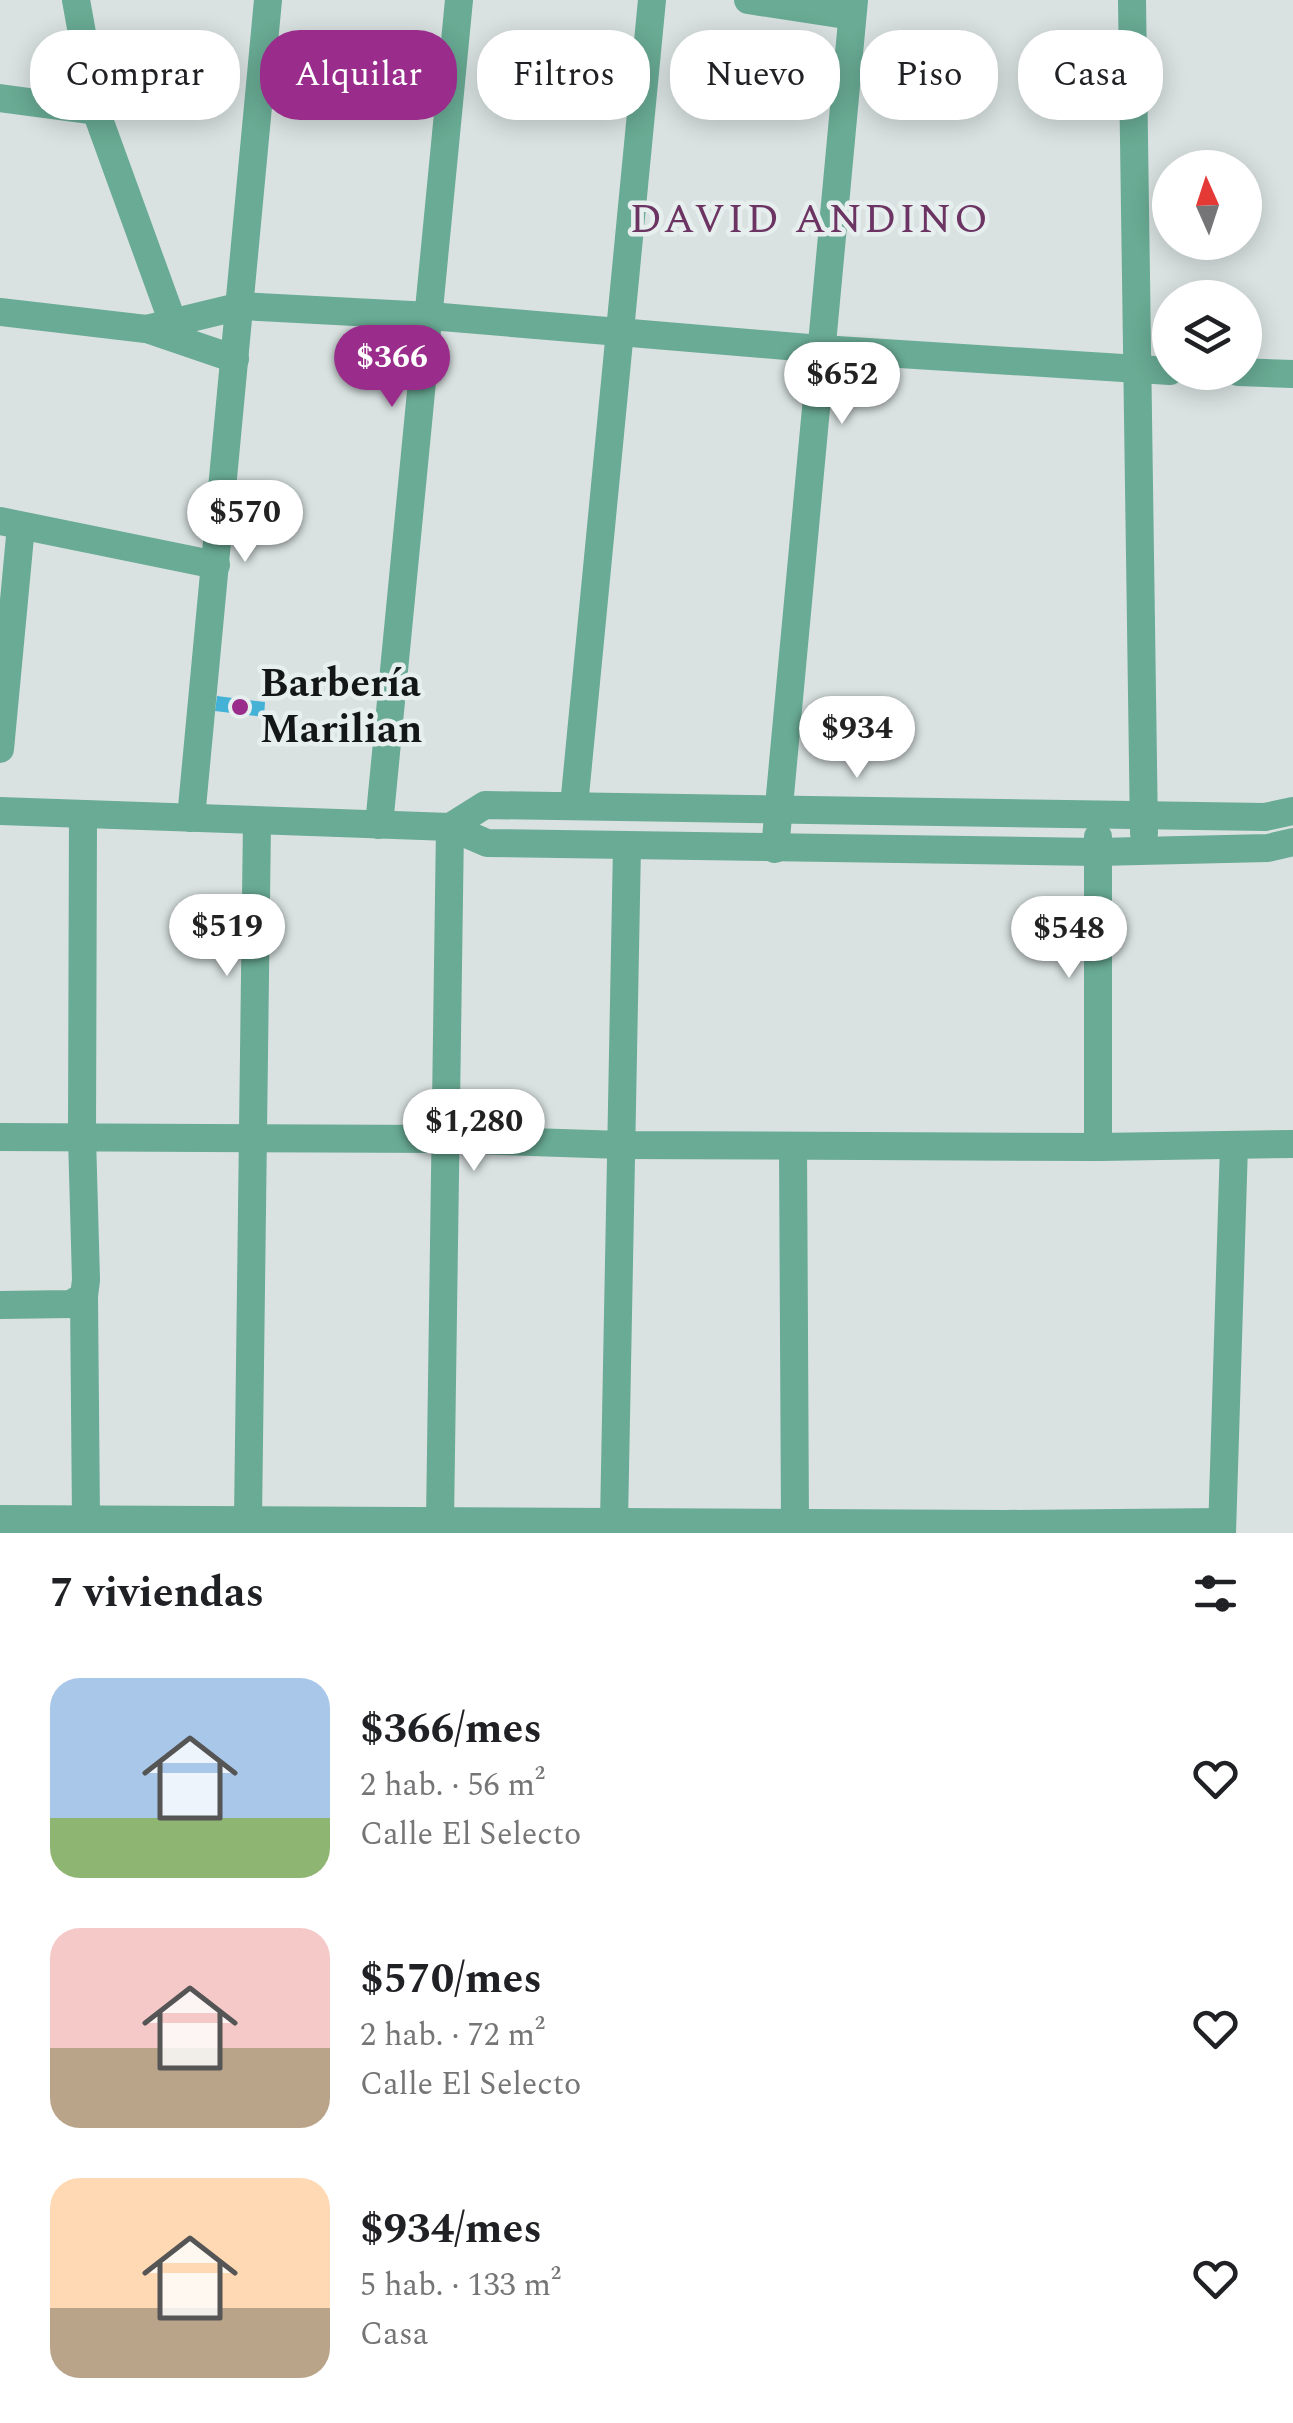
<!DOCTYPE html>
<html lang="es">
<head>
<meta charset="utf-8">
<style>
	:root { --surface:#fff; --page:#f2f2f2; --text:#202124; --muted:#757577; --accent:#9a2c8c }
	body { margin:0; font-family:Spectral,serif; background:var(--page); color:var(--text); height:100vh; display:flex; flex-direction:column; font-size:38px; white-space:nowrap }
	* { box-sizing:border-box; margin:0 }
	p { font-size:32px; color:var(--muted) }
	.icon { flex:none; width:55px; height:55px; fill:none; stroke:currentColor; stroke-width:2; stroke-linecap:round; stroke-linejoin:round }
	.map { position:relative; height:1533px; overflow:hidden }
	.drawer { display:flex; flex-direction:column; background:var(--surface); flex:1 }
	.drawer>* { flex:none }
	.banner { position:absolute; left:30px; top:30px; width:1235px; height:90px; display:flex; gap:20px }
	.needle { width:65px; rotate:357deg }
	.fabs { position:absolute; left:1152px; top:150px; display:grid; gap:20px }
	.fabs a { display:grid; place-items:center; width:110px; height:110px; border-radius:50%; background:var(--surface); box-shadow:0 5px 25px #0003; font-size:50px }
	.price { position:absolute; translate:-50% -85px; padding:0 22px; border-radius:35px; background:#fff; color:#222; font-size:32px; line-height:65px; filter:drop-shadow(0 2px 5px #0008) }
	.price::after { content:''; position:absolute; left:50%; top:60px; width:30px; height:22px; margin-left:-15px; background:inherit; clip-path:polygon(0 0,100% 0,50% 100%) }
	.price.active { background:var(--accent); color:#fff }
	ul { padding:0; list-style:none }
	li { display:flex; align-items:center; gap:30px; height:250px; padding:0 50px }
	li span { display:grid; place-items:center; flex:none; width:280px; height:200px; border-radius:30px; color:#555 }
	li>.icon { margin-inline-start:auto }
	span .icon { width:120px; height:120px; fill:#fffc; stroke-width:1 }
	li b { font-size:42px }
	h2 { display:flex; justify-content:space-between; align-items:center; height:120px; padding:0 50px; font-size:42px }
	.chip { padding:0 35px; border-radius:40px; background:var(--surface); box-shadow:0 5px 25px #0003; font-size:35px; line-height:90px }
	.chip.active { background:var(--accent); color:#fff }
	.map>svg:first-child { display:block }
</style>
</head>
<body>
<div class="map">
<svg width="1293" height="1533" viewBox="0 0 1293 1533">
	<rect width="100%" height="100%" fill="#d9e1e1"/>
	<!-- building -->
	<polygon fill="#44b1d6" points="217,696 265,702 264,717 215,711"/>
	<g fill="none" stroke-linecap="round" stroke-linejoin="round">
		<!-- minor -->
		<g stroke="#69ab94" stroke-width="28">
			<polyline points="748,0 852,16"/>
			<polyline points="1132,0 1144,833"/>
			<polyline points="0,98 96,111 76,0"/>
			<polyline points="96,111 173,323"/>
			<polyline points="0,312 146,329 241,306 430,316 821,349 1170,371"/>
			<polyline points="147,329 235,359"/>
			<polyline points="1238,372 1293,374"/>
			<polyline points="0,521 216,565"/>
			<polyline points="0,749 21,526"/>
			<polyline points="574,806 652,0"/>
			<polyline points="0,811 450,827 487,843 1097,852 1268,848 1293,842"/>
			<polyline points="191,818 268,0"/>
			<polyline points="379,825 459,0"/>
			<polyline points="450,827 485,805 1265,817 1293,811"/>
			<polyline points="1098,837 1098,1147"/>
			<polyline points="775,849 854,0"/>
			<polyline points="0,1137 445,1139 622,1145 1098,1147 1293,1144"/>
			<polyline points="793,1146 795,1523"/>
			<polyline points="84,1296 86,1519"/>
			<polyline points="0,1305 71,1304 84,1296 86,1280 82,1137 83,814"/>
			<polyline points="0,1519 1004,1524 1222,1522"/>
			<polyline points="248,1520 257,821"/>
			<polyline points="614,1522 627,846"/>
			<polyline points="444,1533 440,1521 450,827"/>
			<polyline points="1222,1533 1234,1145"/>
		</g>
	</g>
	<!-- markers -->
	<circle fill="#9a2c8c" stroke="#e6eeee" stroke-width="4" cx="240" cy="707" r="10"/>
	<g text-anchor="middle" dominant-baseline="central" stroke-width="9" stroke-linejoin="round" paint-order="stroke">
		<!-- poi labels -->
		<g font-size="40" font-weight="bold" fill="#141717" stroke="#e6eeee" text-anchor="start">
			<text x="260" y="684">Barbería<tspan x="260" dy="46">Marilian</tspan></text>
		</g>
		<!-- neighbourhood labels -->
		<g font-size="42" letter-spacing="2.5" fill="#6b3462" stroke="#e6eeee">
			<text x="810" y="219">DAVID ANDINO</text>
		</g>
	</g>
</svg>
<div class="fabs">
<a><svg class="needle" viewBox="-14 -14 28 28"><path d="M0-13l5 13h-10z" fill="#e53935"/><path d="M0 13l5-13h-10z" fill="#757577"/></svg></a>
<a><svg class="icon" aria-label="layers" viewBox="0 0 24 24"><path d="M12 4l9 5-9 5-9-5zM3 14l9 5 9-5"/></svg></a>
</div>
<b class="price active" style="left:392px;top:410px">$366</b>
<b class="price" style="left:842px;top:427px">$652</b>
<b class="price" style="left:245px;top:565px">$570</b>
<b class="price" style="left:857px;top:781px">$934</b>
<b class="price" style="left:227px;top:979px">$519</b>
<b class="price" style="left:1069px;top:981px">$548</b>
<b class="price" style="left:474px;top:1174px">$1,280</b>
<div class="banner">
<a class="chip">Comprar</a>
<a class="chip active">Alquilar</a>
<a class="chip">Filtros</a>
<a class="chip">Nuevo</a>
<a class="chip">Piso</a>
<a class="chip">Casa</a>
</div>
</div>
<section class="drawer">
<h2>7 viviendas<svg class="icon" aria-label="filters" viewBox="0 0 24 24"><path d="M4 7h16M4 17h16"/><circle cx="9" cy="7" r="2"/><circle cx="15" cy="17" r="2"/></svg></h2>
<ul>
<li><span style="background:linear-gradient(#a9c7e8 70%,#8fb573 0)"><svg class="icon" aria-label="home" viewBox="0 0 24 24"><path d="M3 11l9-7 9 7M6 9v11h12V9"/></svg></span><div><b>$366/mes</b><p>2 hab. · 56 m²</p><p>Calle El Selecto</p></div><svg class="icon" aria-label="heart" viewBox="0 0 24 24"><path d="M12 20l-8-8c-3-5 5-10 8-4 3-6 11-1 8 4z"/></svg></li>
<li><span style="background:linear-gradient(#f6c9c9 60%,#b9a48a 0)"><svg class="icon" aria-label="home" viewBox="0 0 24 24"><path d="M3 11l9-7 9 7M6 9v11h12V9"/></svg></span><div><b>$570/mes</b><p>2 hab. · 72 m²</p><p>Calle El Selecto</p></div><svg class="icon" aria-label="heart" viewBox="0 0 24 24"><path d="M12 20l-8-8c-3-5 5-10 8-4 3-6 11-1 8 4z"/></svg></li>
<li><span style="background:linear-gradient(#ffd9b3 65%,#b9a48a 0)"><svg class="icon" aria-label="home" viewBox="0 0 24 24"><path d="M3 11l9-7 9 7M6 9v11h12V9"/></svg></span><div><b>$934/mes</b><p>5 hab. · 133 m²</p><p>Casa</p></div><svg class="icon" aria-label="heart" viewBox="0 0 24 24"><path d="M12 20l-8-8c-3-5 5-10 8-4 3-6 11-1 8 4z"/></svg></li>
</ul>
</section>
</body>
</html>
